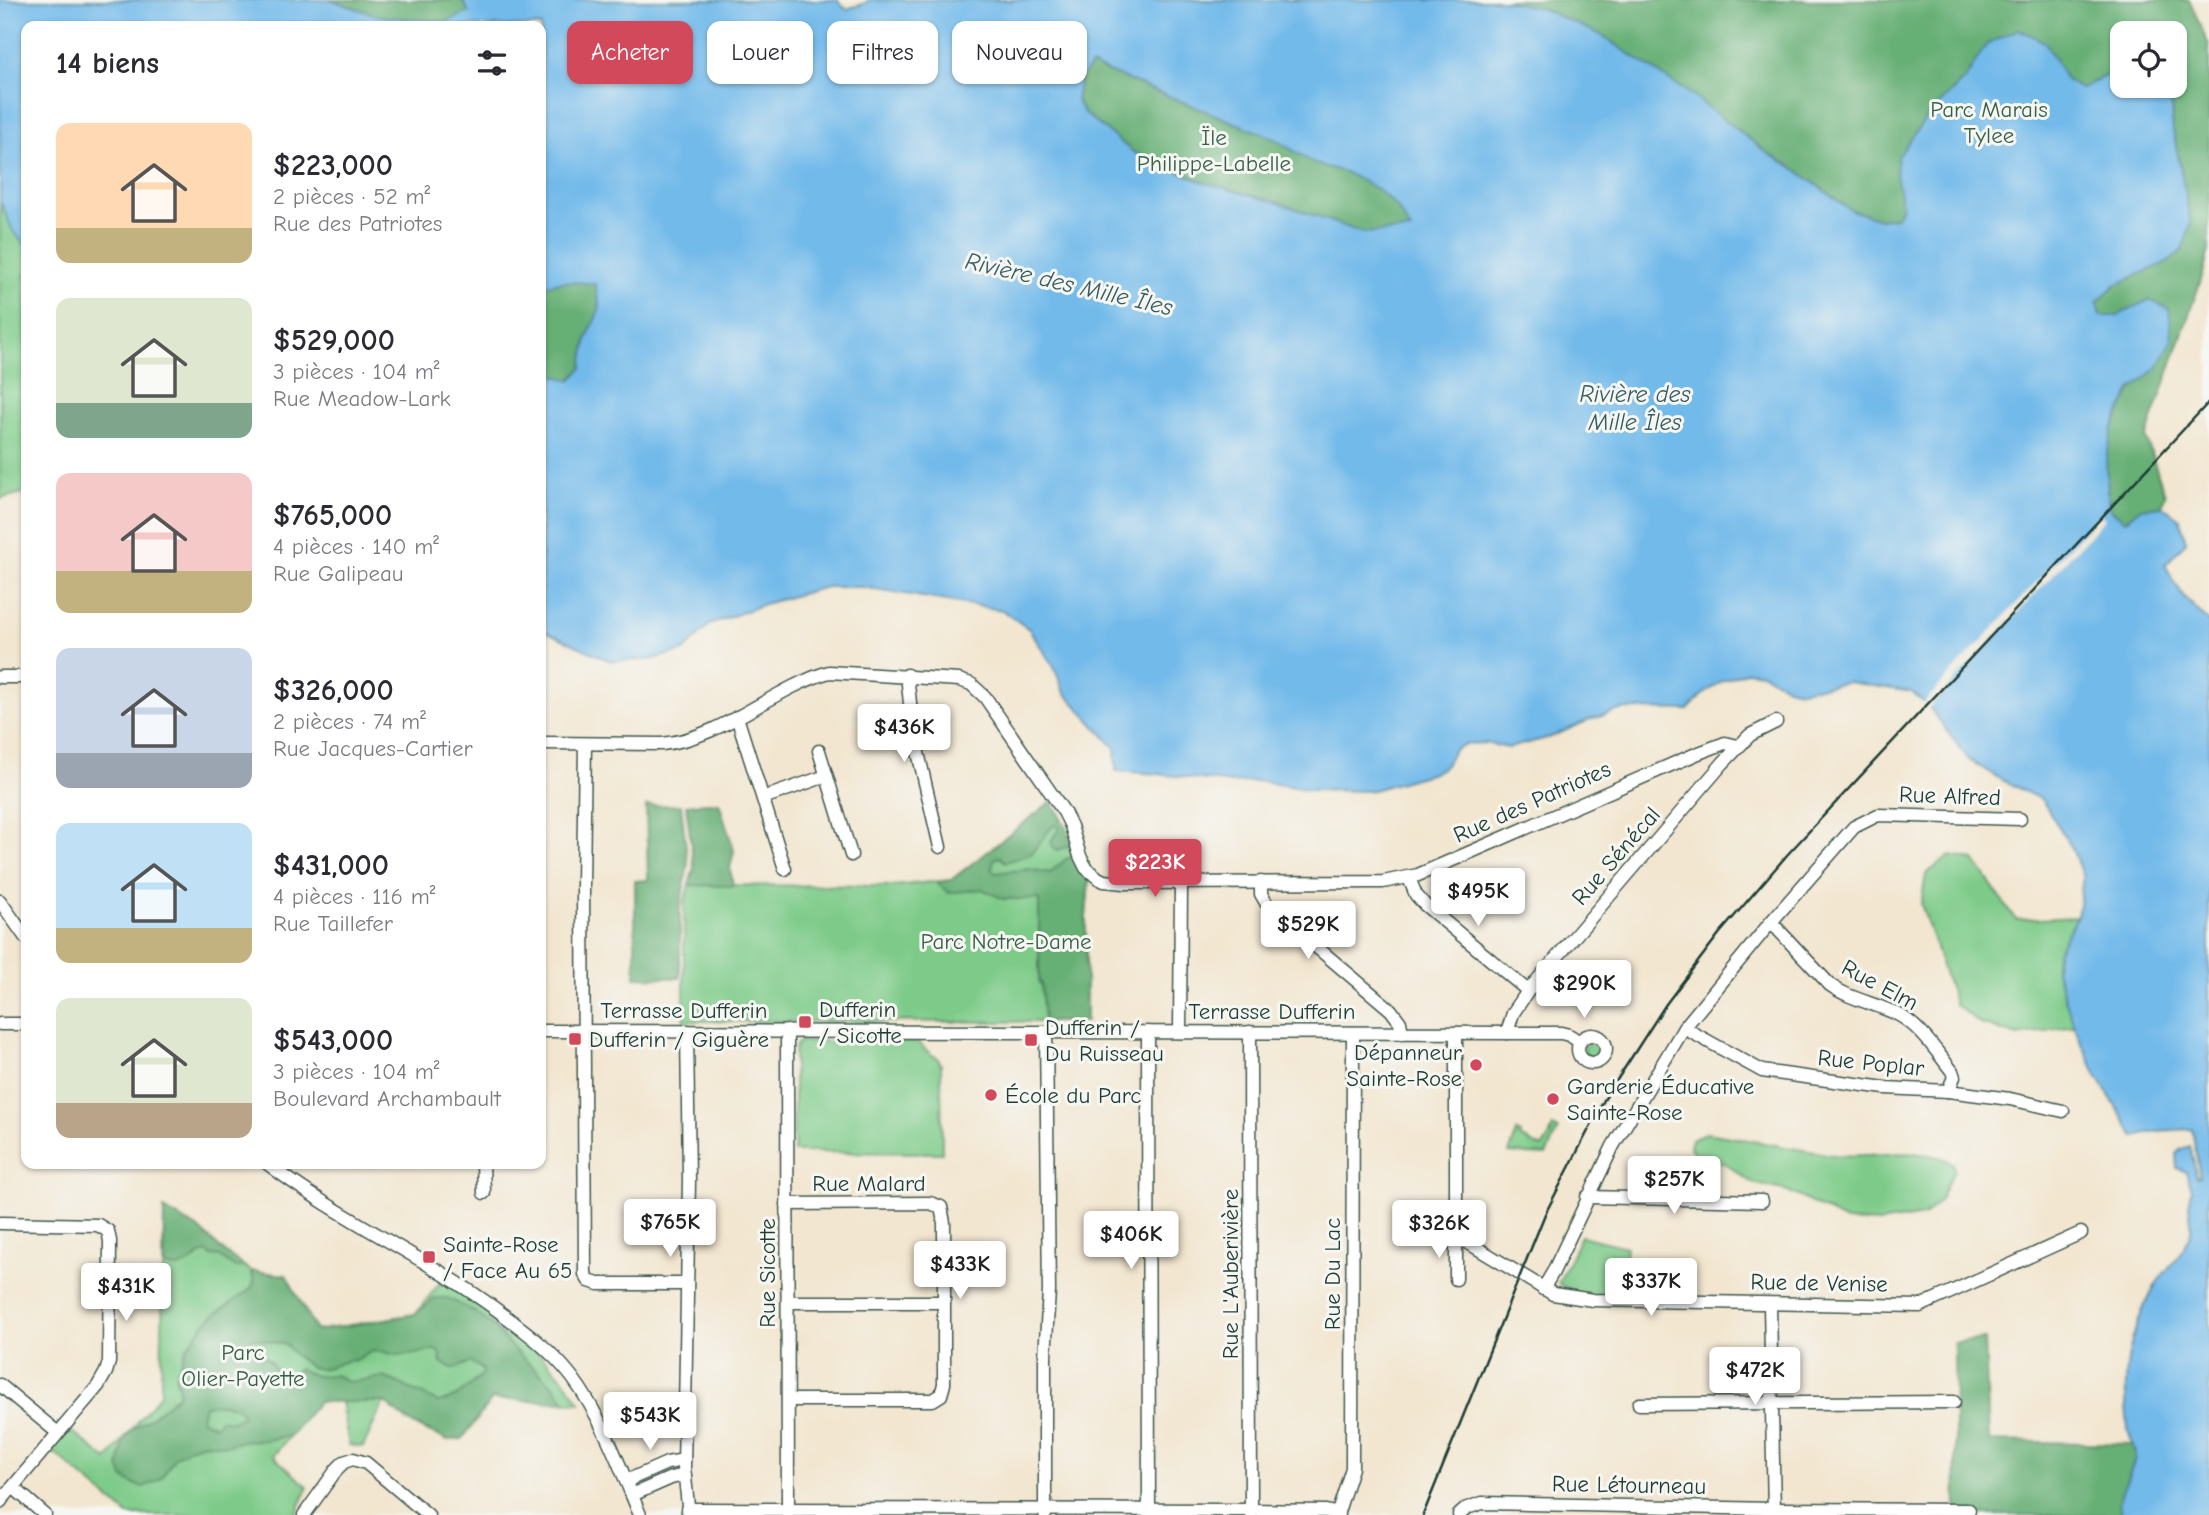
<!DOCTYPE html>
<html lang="fr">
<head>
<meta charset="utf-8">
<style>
	:root { --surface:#fff; --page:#f2f2f3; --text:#2b2b33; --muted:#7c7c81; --accent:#d1495b }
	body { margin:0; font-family:"Comic Neue",sans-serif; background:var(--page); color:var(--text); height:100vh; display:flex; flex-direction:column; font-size:26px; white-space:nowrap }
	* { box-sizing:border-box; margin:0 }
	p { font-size:23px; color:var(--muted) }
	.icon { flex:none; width:38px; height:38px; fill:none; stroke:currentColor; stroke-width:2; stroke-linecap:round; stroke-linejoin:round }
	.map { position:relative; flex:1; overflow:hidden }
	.details { position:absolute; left:21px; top:21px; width:525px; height:1148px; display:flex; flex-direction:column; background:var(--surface); border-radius:14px; box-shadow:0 2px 5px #0004 }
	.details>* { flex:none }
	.guide { position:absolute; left:567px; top:21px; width:665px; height:63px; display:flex; gap:14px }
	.tools { position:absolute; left:2110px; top:21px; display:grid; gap:14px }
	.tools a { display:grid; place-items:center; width:77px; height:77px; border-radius:14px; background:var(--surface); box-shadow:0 2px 5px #0004; font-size:35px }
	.price { position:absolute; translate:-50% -60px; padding:0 16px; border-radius:7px; background:#fff; color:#222; font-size:23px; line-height:46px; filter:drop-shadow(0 2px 4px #0008) }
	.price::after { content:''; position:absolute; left:50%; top:42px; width:21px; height:16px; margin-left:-10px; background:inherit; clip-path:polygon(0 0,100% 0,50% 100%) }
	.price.current { background:var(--accent); color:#fff }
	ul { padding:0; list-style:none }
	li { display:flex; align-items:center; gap:21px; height:175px; padding:0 35px }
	li span { display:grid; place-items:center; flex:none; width:196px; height:140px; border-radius:14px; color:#555 }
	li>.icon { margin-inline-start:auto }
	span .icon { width:84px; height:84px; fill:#fffc; stroke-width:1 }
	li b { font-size:30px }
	h2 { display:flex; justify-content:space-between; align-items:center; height:84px; padding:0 35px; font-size:30px }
	.tag { padding:0 24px; border-radius:14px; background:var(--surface); box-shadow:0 2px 5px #0004; font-size:24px; line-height:63px }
	.tag.current { background:var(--accent); color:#fff }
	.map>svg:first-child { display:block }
</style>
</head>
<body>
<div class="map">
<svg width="2209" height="1515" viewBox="0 0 2209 1515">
	<rect width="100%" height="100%" fill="#f6f6f2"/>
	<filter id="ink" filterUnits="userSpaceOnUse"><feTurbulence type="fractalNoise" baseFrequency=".0143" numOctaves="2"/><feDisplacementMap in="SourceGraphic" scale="14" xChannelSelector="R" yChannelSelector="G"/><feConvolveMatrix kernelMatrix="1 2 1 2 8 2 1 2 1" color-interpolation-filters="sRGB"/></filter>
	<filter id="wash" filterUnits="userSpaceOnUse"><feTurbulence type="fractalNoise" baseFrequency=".00686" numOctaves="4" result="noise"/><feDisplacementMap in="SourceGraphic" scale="28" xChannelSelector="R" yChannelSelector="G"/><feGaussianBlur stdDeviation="1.57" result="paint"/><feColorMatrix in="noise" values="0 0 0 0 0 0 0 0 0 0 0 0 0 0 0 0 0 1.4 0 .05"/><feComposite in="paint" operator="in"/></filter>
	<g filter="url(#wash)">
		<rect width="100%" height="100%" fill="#f2e6d0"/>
		<!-- green -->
		<g fill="#7ecb89" stroke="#4e845e" stroke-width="2">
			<polygon points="0,184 26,200 26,492 0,499"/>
			<polygon points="1051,802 1060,815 1078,864 1089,880 1086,917 1086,1022 684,1021 684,904 689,885 893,886 951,880"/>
			<polygon points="1950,856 1974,860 2016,920 2077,917 2057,952 2056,970 2074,1026 2018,1036 1981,1024 1955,1005 1921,904 1926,874"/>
			<polygon points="800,1041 917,1042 932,1055 938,1058 941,1065 942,1153 794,1152 794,1052 796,1045"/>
			<circle cx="1592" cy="1050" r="8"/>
			<polygon points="1553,1127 1558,1130 1546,1155 1509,1153 1517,1132 1521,1134 1520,1137 1542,1148 1551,1134 1550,1133"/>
			<path d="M1705 1133C1748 1139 1791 1149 1834 1155 1870 1159 1921 1144 1953 1163L1954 1170 1940 1200 1924 1216 1879 1223 1846 1221 1788 1191 1752 1183 1726 1164 1696 1155 1690 1148 1691 1139Z"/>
			<path d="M164 1209 199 1229 223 1251 251 1271 286 1275 316 1331 415 1314 442 1280C490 1311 551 1354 580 1403L492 1399 462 1439C433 1441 406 1420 384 1402L363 1447 349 1445 341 1402H318L273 1456 308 1487 296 1515H128L52 1451 70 1430 107 1460 161 1393Z"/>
			<polygon points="1581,1236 1626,1247 1620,1301 1593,1300 1558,1284"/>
		</g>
		<!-- forest -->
		<g fill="#66af75" stroke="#427654" stroke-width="2" fill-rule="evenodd">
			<polygon points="331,0 462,0 469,12 446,22 379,16"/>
			<polygon points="1502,0 2189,0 2209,45 2209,250 2203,274 2146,438 2165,495 2162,506 2141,508 2125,521 2109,508 2106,461 2113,427 2131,390 2157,368 2149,300 2116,316 2100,316 2097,302 2115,285 2170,261 2182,250 2191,224 2173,130 2170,97 2162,86 2175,86 2175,33 2123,33 2123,70 2114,71 2081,89 2066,80 2045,43 2018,29 1987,45 1965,79 1929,114 1896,173 1903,206 1897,217 1880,219 1851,210 1791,166 1770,155 1693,96 1601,35 1540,8"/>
			<polygon points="1091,65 1273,138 1315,164 1345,172 1377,189 1396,206 1412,230 1363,233 1282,204 1203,182 1133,152 1084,113 1076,100 1080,79"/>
			<polygon points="565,281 595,284 600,308 587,338 582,368 570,380 549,374 541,368 541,289 547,285"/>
			<polygon points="719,802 734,851 730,868 733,886 689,885 694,867 686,805"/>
			<polygon points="1051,802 1060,815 1060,821 1065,823 1072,845 1058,850 1052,847 1051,842 1058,830 1058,826 1055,825 1051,828 1031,854 1006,862 999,857 994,859 992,869 995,873 1029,869 1050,873 1066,859 1075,856 1081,870 1089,880 1086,917 1086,1022 1044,1022 1041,983 1039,983 1039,899 1003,899 982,889 949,893 936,882 951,880"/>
			<polygon points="681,805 688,865 680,906 680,978 635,977 635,881 648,880 646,806"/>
			<path d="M164 1209 199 1229 223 1251 244 1266 235 1268 220 1257 211 1256 207 1252C191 1258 182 1275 164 1265Z"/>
			<path d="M251 1271 286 1275 316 1331 415 1314 435 1298H447L472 1310 494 1327 513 1349 553 1385 566 1402 492 1399 462 1439 447 1440 407 1421 384 1402H318L291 1435 267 1440 243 1441 228 1445 205 1443 191 1447 175 1457 161 1478 153 1483 143 1487 133 1484 123 1477 119 1467 124 1440 132 1430 153 1416 178 1395 179 1389 175 1377 187 1347 202 1327 210 1318 252 1288 254 1282ZM254 1338 287 1345C291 1353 295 1355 301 1360 317 1375 328 1368 346 1361 349 1360 353 1361 356 1360 362 1358 364 1353 370 1352 381 1349 387 1354 397 1355 408 1357 423 1352 435 1350L439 1352 441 1363 454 1369 470 1362 482 1369 483 1374C469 1386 457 1400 438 1402L394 1381 383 1377 351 1382 335 1375 316 1376 299 1369 296 1370 294 1374 296 1380 293 1384C277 1381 278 1370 269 1360 263 1354 255 1352 247 1350L245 1346 248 1341ZM204 1405C218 1404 236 1401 243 1415L233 1421 220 1419 215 1426 201 1419Z"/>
			<path d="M1985 1339 1989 1441 2132 1444C2133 1448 2135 1452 2135 1455 2135 1474 2113 1493 2122 1515H1956L1954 1343Z"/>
		</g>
		<!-- water -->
		<path fill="#72baea" stroke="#487c8f" stroke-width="2" fill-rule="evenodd" d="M0 0H331L379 16 446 22 469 12 462 0H837L846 9 863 4 869 0H1502L1540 8 1601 35 1693 96 1770 155 1791 166 1851 210 1880 219 1897 217 1902 206 1896 173 1898 157 1929 114 1965 79 1986 45 2018 29 2045 42 2066 80 2081 89 2114 71 2123 70V86H2162L2170 97 2173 130 2191 224 2182 250 2170 261 2115 285 2097 302 2100 316H2116L2149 300 2169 309 2172 341 2157 368 2131 390 2113 427 2106 461 2109 508 2125 521 2141 508 2162 506 2180 519 2186 542 2165 565 2183 596 2209 622V1515H2122C2112 1494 2136 1473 2135 1454 2134 1445 2129 1437 2128 1428 2122 1374 2127 1337 2153 1289 2163 1272 2183 1254 2190 1236 2195 1221 2184 1204 2192 1190L2186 1172 2177 1168 2176 1154 2181 1149 2190 1146 2197 1177H2200L2192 1129 2157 1131 2135 1137 2097 1076 2074 1026 2056 970 2057 952 2077 917 2083 878 2072 848 2042 800 2002 780 1969 760 1928 706 1912 692 1848 682 1801 690 1787 687 1762 673 1748 671 1722 681 1701 696 1688 710 1623 709 1589 720 1551 737 1509 748 1485 743 1465 744 1454 750 1446 765 1433 773 1369 791 1311 790 1259 781 1232 783 1159 774 1116 771 1115 748 1064 692 1054 667 1029 629 1002 610 862 587H826L764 604 709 625 684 651 649 660 610 661 541 629V368L549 374 571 380 582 368 587 338 600 308 595 284C576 282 557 278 541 289V26H26V245L14 233 0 202ZM1091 65 1273 138 1315 164 1345 172 1377 189 1396 206 1411 230 1363 233 1282 204 1203 182 1133 152 1084 113 1076 100 1080 79Z"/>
		<!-- pier -->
		<polygon fill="#f2e6d0" points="2100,514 2105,519 1927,710 1922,705"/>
	</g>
	<g filter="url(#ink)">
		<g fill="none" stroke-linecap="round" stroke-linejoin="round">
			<defs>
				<g id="minor">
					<polyline points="907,675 913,731 940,847"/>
					<polyline points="0,677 26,677"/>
					<polyline points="737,717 785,869"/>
					<path d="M541 743 662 744C723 738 772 689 829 672L959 680 971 684 985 697 1064 812 1071 826 1080 856 1086 868 1098 878 1104 881 1125 883 1383 882 1418 875 1696 754 1725 743 1738 746"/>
					<polyline points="585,744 583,885 585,1274 589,1281 598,1284 686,1284"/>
					<polyline points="819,751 851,855"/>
					<polyline points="763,798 826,776"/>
					<polyline points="1409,878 1416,895 1425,905 1528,991"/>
					<polyline points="1261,882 1261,894 1268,906 1391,1010 1400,1022 1402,1033"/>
					<polyline points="0,901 26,938"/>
					<path d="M1771 922 1830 985C1849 999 1874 1003 1895 1013 1919 1024 1936 1051 1952 1071L1954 1077 1948 1091"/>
					<polyline points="0,1024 26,1024"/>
					<polyline points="1684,1028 1762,1071 1885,1088 1948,1091 2010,1099 2063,1111"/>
					<polyline points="541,1031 1561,1033 1569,1035 1580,1042"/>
					<polyline points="687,1031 689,1180 684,1468 689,1515"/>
					<polyline points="787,1031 788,1515"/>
					<polyline points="1148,1032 1149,1515"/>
					<polyline points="1180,1032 1181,883"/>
					<polyline points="1250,1032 1251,1515"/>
					<polyline points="1507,1033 1513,1013 1528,991 1723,763 1750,735 1776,722"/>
					<circle cx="1592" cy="1049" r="14"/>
					<path d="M268 1164C340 1219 424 1256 497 1310 524 1330 551 1350 572 1377 602 1417 621 1469 640 1515"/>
					<polyline points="483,1164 484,1193"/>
					<polyline points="1587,1197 1762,1201"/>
					<polyline points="787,1204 930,1203 941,1207 944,1223 944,1384 941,1395 933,1400 788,1400"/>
					<polyline points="0,1223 98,1225 108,1231 110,1241 109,1362 106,1372 98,1386 0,1502"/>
					<polyline points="1455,1241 1467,1242 1553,1294 1593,1300 1920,1306 2081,1233"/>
					<polyline points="1456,1279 1456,1033"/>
					<polyline points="1543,1289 1553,1272 1613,1146 1684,1028 1771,922 1854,827 1878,815 2020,819"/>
					<polyline points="788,1302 944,1302"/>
					<polyline points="1770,1304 1774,1515"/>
					<polyline points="0,1385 58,1433"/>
					<polyline points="1639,1404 1954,1402"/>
					<polyline points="626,1481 667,1463 684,1460"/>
					<polyline points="13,1487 45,1515"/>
					<polyline points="632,1495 671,1478 685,1475"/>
					<polyline points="687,1509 1251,1510 1326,1511 1338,1514"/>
					<polyline points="304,1515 337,1469 344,1462 353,1459 366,1463 428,1515"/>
					<polyline points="1045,1515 1045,1357 1049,1291 1046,1032"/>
					<polyline points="1337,1515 1352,1468 1353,1033"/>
					<polyline points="1459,1515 1467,1508 1482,1503 1774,1509 1969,1510"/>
				</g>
			</defs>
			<!-- minor casing -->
			<use href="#minor" stroke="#3f564b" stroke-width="15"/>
			<!-- minor -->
			<use href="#minor" stroke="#fff" stroke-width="12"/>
			<!-- rail -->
			<polyline stroke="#1f3d34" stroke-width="2.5" points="1423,1515 1545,1214 1604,1100 1666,1004 1719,934 1787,855 2209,402"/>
		</g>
	</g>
	<!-- markers -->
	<g fill="#d1495b" stroke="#f6f6f2" stroke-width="2.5">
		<rect x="798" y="1015" width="14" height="14" rx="3.5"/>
		<rect x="568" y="1032" width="14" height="14" rx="3.5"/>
		<rect x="1024" y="1033" width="14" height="14" rx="3.5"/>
		<circle cx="1476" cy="1065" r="7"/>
		<circle cx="991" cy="1095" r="7"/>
		<circle cx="1553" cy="1099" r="7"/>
		<rect x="422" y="1250" width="14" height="14" rx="3.5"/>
	</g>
	<g text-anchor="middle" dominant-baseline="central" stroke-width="6" stroke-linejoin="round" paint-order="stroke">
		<!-- park labels -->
		<g font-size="23" fill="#376049" stroke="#f6f6f2">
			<text x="1989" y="109">Parc Marais<tspan x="1989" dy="26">Tylee</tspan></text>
			<text x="1214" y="137">Ïle<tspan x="1214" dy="26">Philippe-Labelle</tspan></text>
			<text x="1006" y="941">Parc Notre-Dame</text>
			<text x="243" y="1352">Parc<tspan x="243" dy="26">Olier-Payette</tspan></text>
		</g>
		<!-- street labels -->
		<g font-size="23" fill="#1f3d34" stroke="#f6f6f2">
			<text transform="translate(1950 796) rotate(2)">Rue Alfred</text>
			<text transform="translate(1532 802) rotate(-24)">Rue des Patriotes</text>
			<text transform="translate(1616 856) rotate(-49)">Rue Sénécal</text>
			<text transform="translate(1880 985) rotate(28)">Rue Elm</text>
			<text x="684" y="1010">Terrasse Dufferin</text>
			<text x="1272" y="1011">Terrasse Dufferin</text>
			<text transform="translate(1871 1063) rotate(6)">Rue Poplar</text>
			<text x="869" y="1183">Rue Malard</text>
			<text transform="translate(767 1273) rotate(-90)">Rue Sicotte</text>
			<text transform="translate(1230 1274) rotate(-90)">Rue L'Auberivière</text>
			<text transform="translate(1332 1274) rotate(-90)">Rue Du Lac</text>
			<text transform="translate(1819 1283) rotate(1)">Rue de Venise</text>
			<text transform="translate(1629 1485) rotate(1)">Rue Létourneau</text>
		</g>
		<!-- poi labels -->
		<g font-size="23" fill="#1f3d34" stroke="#f6f6f2" text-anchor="start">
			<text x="819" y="1009">Dufferin<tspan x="819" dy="26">/ Sicotte</tspan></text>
			<text x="1045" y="1027">Dufferin /<tspan x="1045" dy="26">Du Ruisseau</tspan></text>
			<text x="589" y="1039">Dufferin / Giguère</text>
			<text x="1462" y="1052" text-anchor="end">Dépanneur<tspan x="1462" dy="26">Sainte-Rose</tspan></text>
			<text x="1567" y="1086">Garderie Éducative<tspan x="1567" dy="26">Sainte-Rose</tspan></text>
			<text x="1005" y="1095">École du Parc</text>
			<text x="443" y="1244">Sainte-Rose<tspan x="443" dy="26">/ Face Au 65</tspan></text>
		</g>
		<!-- water labels -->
		<g font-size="24" font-style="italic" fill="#345c62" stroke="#f6f6f2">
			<text transform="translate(1069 284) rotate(13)">Rivière des Mille Îles</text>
			<text x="1635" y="394">Rivière des<tspan x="1635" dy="28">Mille Îles</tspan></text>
		</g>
	</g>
</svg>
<div class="tools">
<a><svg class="icon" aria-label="locate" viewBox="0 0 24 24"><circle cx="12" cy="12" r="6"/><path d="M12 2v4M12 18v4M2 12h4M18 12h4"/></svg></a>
</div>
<b class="price" style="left:904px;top:764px">$436K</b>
<b class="price current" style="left:1155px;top:899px">$223K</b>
<b class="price" style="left:1478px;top:928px">$495K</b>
<b class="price" style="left:1308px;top:961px">$529K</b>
<b class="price" style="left:1584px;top:1020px">$290K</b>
<b class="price" style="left:1674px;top:1216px">$257K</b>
<b class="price" style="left:670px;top:1259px">$765K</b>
<b class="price" style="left:1439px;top:1260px">$326K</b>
<b class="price" style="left:1131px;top:1271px">$406K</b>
<b class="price" style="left:960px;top:1301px">$433K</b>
<b class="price" style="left:1651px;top:1318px">$337K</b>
<b class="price" style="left:126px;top:1323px">$431K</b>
<b class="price" style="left:1755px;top:1407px">$472K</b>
<b class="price" style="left:650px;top:1452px">$543K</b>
<div class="guide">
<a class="tag current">Acheter</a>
<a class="tag">Louer</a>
<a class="tag">Filtres</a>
<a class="tag">Nouveau</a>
</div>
<section class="details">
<h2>14 biens<svg class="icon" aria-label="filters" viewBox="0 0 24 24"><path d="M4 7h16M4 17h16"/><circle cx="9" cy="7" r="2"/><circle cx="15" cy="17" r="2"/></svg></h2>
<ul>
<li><span style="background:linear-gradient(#ffd9b3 75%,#c2b280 0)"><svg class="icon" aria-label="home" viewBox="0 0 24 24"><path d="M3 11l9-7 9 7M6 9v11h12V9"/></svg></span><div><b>$223,000</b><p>2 pièces · 52 m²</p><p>Rue des Patriotes</p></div></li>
<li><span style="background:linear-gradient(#dfe7d0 75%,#7fa58c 0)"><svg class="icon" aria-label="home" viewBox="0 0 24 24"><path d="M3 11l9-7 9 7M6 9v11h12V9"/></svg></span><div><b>$529,000</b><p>3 pièces · 104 m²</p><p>Rue Meadow-Lark</p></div></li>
<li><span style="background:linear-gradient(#f6c9c9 70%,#c2b280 0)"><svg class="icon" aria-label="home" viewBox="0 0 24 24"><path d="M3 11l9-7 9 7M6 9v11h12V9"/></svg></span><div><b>$765,000</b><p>4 pièces · 140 m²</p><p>Rue Galipeau</p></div></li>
<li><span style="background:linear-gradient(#c9d6e8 75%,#9aa5b1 0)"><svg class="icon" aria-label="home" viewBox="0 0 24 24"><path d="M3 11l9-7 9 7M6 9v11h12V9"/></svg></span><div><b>$326,000</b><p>2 pièces · 74 m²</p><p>Rue Jacques-Cartier</p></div></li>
<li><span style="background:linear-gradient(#bfe0f5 75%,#c2b280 0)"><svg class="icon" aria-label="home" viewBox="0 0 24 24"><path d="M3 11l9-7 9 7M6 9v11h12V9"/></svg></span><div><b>$431,000</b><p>4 pièces · 116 m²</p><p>Rue Taillefer</p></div></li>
<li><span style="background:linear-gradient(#dfe7d0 75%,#b9a48a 0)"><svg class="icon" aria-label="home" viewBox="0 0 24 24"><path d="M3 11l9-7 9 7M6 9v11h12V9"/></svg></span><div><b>$543,000</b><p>3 pièces · 104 m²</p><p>Boulevard Archambault</p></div></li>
</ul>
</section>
</div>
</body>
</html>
